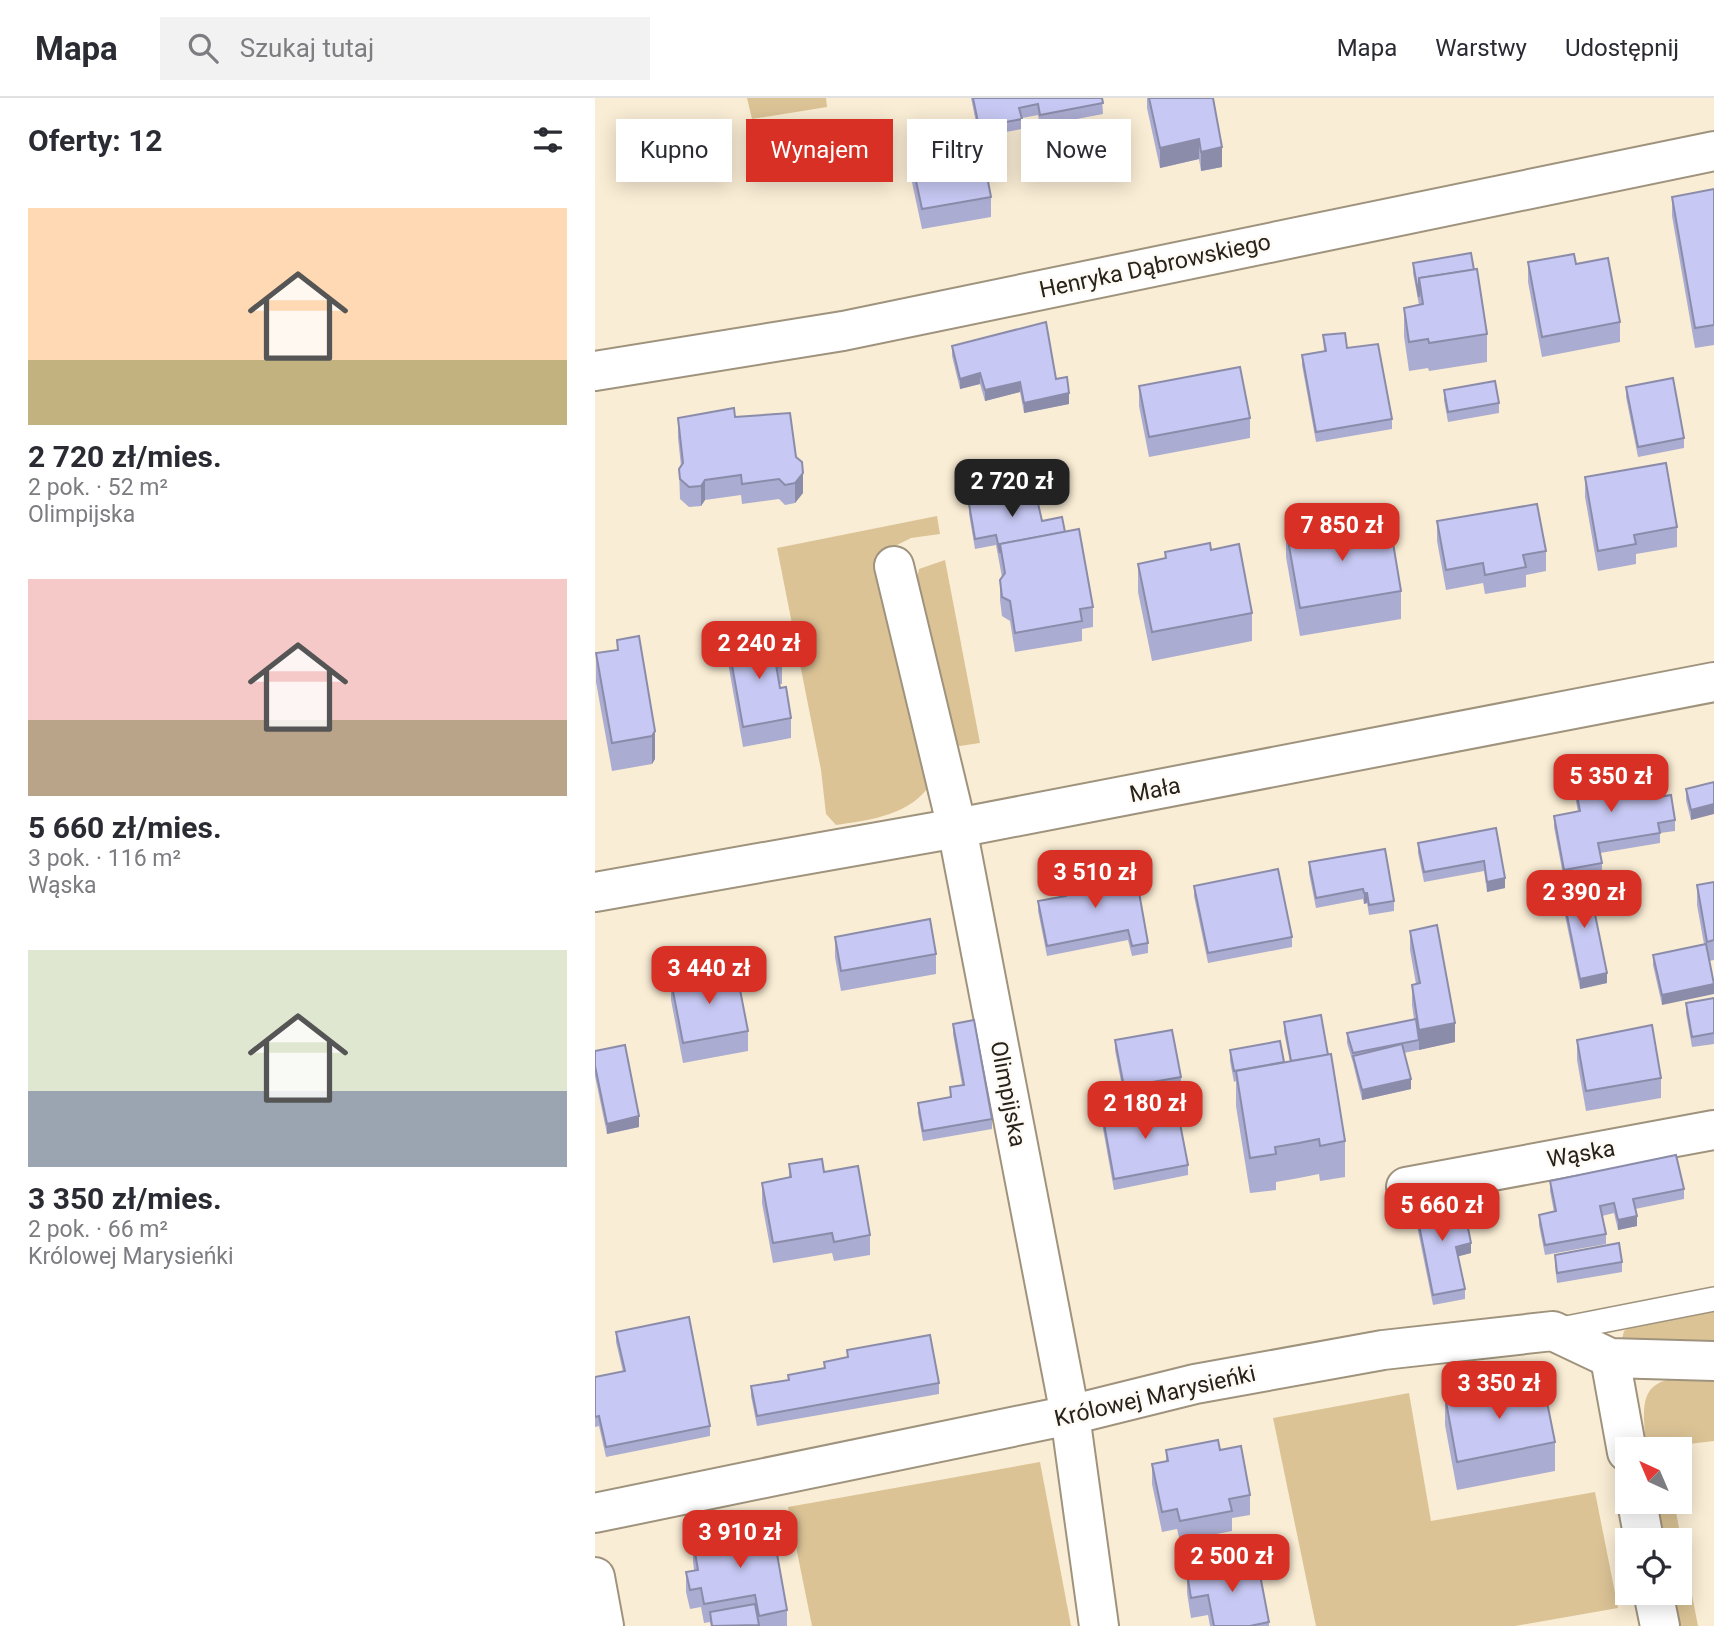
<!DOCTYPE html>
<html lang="pl">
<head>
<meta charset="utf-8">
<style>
	:root { --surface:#fff; --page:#f2f2f3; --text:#2b2b33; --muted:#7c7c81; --line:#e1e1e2; --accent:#d93025 }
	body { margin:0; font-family:Roboto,sans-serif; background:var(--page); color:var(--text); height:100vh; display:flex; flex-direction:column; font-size:26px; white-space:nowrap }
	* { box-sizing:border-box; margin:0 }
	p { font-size:23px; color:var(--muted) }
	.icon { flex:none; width:38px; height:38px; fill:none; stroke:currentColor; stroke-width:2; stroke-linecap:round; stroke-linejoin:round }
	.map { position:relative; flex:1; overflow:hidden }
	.sheet { display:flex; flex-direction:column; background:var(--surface); width:595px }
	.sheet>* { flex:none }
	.hud { position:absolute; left:21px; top:21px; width:665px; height:63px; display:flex; gap:14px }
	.needle { width:46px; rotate:316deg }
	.buttons { position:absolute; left:1020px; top:1339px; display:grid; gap:14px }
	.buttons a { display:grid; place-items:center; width:77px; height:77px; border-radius:0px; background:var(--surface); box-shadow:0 4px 18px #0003; font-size:35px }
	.price { position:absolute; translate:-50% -60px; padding:0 16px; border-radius:14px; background:var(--accent); color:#fff; font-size:23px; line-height:46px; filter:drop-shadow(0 2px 4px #0008) }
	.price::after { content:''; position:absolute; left:50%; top:42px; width:21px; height:16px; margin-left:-10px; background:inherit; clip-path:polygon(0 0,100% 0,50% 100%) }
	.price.active { background:#222; color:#fff }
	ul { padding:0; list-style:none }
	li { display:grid; align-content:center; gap:14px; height:371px; padding:0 28px }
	li span { display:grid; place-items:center; height:217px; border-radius:0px; color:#555 }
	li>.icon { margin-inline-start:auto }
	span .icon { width:126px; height:126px; fill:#fffc; stroke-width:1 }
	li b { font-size:30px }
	h2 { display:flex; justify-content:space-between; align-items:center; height:84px; padding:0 28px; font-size:30px }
	.chip { padding:0 24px; border-radius:0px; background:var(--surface); box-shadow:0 4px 18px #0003; font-size:24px; line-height:63px }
	.chip.active { background:var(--accent); color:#fff }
	header { display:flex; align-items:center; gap:42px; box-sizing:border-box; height:98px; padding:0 35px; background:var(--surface); border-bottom:2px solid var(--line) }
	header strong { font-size:33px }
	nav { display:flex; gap:38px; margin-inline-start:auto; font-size:24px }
	.search { width:490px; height:63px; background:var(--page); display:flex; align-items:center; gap:18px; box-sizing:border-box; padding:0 24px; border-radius:0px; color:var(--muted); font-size:26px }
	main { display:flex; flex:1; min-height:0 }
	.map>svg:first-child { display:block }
</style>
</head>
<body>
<header>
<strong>Mapa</strong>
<div class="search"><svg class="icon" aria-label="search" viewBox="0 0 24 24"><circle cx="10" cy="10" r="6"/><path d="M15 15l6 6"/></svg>Szukaj tutaj</div>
<nav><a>Mapa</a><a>Warstwy</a><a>Udostępnij</a></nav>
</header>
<main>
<section class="sheet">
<h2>Oferty: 12<svg class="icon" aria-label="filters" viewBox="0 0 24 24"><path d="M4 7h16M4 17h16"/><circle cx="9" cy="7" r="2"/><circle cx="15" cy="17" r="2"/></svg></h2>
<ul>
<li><span style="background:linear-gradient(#ffd9b3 70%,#c2b280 0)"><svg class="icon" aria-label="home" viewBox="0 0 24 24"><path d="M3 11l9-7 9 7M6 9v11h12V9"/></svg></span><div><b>2 720 zł/mies.</b><p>2 pok. · 52 m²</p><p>Olimpijska</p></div></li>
<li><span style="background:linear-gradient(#f6c9c9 65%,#b9a48a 0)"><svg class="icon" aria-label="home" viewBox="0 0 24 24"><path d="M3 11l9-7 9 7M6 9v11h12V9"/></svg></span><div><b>5 660 zł/mies.</b><p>3 pok. · 116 m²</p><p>Wąska</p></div></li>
<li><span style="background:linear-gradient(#dfe7d0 65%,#9aa5b1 0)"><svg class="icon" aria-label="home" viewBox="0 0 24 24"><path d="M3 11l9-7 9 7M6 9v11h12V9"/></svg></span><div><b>3 350 zł/mies.</b><p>2 pok. · 66 m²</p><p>Królowej Marysieńki</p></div></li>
</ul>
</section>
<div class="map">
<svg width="1119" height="1528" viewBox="0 0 1119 1528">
	<rect width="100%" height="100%" fill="#faedd5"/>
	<!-- green -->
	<g fill="#dbc396">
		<polygon points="152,0 231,0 232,9 157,21"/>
		<path d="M342 418 345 436 316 440 290 453 337 684C317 717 276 722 241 727L231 716 226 672 182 450Z"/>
		<polygon points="350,462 385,645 351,650 321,485 324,471"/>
		<polygon points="1119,1210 1119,1251 1037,1249 1027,1241 1029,1233 1049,1222"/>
		<path d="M1119 1277V1343L1052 1351C1042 1283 1054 1280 1119 1277Z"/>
		<polygon points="814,1295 836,1423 1000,1394 1023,1510 920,1528 721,1528 678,1320"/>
		<polygon points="445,1364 476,1528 217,1528 193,1409"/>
		<polygon points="1060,1404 1079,1404 1103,1528 1080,1528 1075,1495 1085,1494 1085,1442 1066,1442"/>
	</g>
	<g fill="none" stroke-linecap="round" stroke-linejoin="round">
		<defs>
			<polyline id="service" points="961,1232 1119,1201"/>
			<g id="minor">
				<polyline points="0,273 248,233 1119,53"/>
				<polyline points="299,468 362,730 475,1317 504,1528"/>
				<polyline points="0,794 362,730 1119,584"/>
				<polyline points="811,1089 1119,1032"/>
				<polyline points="1015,1260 1032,1354"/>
				<polyline points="1042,1404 1049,1442"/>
				<polyline points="0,1415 475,1317 600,1286 788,1252 958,1233 1015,1260 1119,1263"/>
				<polyline points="0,1479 9,1528"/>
				<polyline points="1058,1494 1065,1528"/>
			</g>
		</defs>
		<!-- service casing -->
		<use href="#service" stroke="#9f937d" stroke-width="26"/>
		<!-- minor casing -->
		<use href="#minor" stroke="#9f937d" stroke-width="42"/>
		<!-- service -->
		<use href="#service" stroke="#fff" stroke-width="23"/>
		<!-- minor -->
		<use href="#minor" stroke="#fff" stroke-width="38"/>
	</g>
	<!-- wall -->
	<g fill="#abacd1">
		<polygon points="376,0 507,0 508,16 445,28 443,17 427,20 427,31 384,39"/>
		<polygon points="552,0 618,0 627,69 606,73 604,61 565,70 552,10"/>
		<polygon points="315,55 396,99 396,119 327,131 315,75"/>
		<polygon points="1119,91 1119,247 1100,250 1077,118 1077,99"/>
		<polygon points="933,164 981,166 1025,224 1025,244 947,259 933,184"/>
		<polygon points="818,165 879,172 892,236 892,264 834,273 833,270 814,273 809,238 809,210 824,207 818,175"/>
		<polygon points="728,237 752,250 797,321 797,331 721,344 707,267 707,257 729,253"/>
		<polygon points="357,248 461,281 474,306 429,315 425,294 390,303 385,286 365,291 357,258"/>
		<polygon points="544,288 655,320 655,340 554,359 544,308"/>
		<polygon points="1031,289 1089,340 1089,350 1043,359 1031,299"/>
		<polygon points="849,292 904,305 904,315 853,324 849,302"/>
		<polygon points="140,319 201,359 208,395 200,405 190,407 184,401 147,406 146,397 110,402 106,408 94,409 85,401 84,371 86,368 83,340 83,320"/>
		<polygon points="990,379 1082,429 1082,449 1041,456 1041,466 1003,473 990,399"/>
		<polygon points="374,406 447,423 470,434 498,509 498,529 487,531 487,543 420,554 415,523 407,518 405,502 405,482 407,479 401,447 380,451 374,416"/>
		<polygon points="842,423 951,453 951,473 931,477 931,489 890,496 888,485 851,492 842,443"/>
		<polygon points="691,431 767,432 806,493 806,521 705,538 691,459"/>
		<polygon points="616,452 657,515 657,543 557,563 543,494 543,466 570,461 570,454"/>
		<polygon points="44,538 60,661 57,666 17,673 1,584 1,555 22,552 22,542"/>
		<polygon points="133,545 187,566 187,586 184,586 196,620 196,640 148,649 133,565"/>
		<polygon points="979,682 1064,699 1080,722 1080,733 1065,735 1065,745 1005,755 1007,765 1007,775 969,782 959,729 959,718 983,714 979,692"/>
		<polygon points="1119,684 1096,722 1091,702 1091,691"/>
		<polygon points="901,730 910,790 892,794 889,773 829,784 823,755 823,745"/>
		<polygon points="714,764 799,803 799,813 774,817 772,805 769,806 768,801 721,810 714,775"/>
		<polygon points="1119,784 1119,862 1114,863 1067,907 1058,867 1058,857 1109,846 1102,807 1102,787"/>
		<polygon points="469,785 553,845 553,855 537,858 533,842 452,858 443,813 443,803 469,798"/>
		<polygon points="599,788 697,839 697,849 613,865 599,798"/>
		<polygon points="966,788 1012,885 985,891 966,798"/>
		<polygon points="815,833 860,944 809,955 816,991 767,1002 758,965 752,945 752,935 819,921 817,907 817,887 821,886 815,852"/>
		<polygon points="240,839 341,856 341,876 246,893 240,859"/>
		<polygon points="76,883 153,933 153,953 88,965 76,902"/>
		<polygon points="1119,900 1119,946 1097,949 1091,915 1091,905"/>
		<polygon points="689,924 750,1043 750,1079 725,1083 724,1076 704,1080 681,1084 681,1092 655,1095 641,1008 641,983 639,984 635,963 635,952 689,964 695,964 689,934"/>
		<polygon points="358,926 397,1021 397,1031 328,1043 323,1015 323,1005 355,999 355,989 367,987 358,936"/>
		<polygon points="520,942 586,979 586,989 529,999 520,952"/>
		<polygon points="982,942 1066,980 1066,1000 991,1013 982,962"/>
		<polygon points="0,953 44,1029 12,1036 0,978"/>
		<polygon points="508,1020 593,1067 593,1077 519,1092 508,1031"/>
		<polygon points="194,1066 229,1074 275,1137 275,1157 239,1163 237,1155 178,1165 167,1105 167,1085 194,1080"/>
		<polygon points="955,1083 1089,1091 1089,1101 1040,1111 1042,1128 1023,1132 1019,1115 1007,1118 1011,1136 1011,1146 950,1157 944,1127 944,1117 959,1114 955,1093"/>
		<polygon points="819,1102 854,1118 876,1155 863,1158 870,1191 870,1201 838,1207 819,1113"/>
		<polygon points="960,1157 1027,1164 1027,1174 962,1185 960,1167"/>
		<polygon points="21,1234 115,1328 115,1338 11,1359 4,1328 0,1329 0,1279 28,1274 21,1244"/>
		<polygon points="252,1252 344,1285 344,1296 162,1328 156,1298 156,1288 193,1282 193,1277 229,1271 229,1264 252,1259"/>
		<polygon points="850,1298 960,1344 960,1373 862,1392 850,1327"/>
		<polygon points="571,1352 625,1352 655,1397 655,1417 637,1420 637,1433 585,1443 582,1431 567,1434 557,1386 557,1366 571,1363"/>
		<polygon points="98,1443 192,1512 192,1528 116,1528 115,1524 109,1525 106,1509 95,1511 91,1494 91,1474 99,1472 98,1463"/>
		<polygon points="592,1475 674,1524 674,1528 615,1528 613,1517 596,1520 592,1495"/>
	</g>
	<!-- shaded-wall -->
	<g fill="#8b8caa">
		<polygon points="604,41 604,61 565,70 565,50"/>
		<polygon points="627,49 627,69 606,73 606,54"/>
		<polygon points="385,275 385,286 365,291 365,281"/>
		<polygon points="425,284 425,294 390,303 390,292"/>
		<polygon points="474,295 474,306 429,315 429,305"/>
		<polygon points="208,375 208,395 200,405 200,385"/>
		<polygon points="110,382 110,402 106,408 106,388"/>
		<polygon points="60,633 60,661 57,666 57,638"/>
		<polygon points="1119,706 1119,716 1096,722 1096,712"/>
		<polygon points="910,780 910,790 892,794 892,784"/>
		<polygon points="769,795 772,795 772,805 769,806"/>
		<polygon points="1012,875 1012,885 985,891 985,881"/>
		<polygon points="1119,886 1119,896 1067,907 1067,897"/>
		<polygon points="860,925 860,944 824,952 824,932"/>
		<polygon points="816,981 816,991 767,1002 767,992"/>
		<polygon points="44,1018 44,1029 12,1036 12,1026"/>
		<polygon points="1042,1118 1042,1128 1023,1132 1023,1122"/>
		<polygon points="876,1145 876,1155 861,1159 861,1149"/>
	</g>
	<!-- building -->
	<g fill="#c7c8f3" stroke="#8b8caa" stroke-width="2">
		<polygon points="378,0 507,0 508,5 445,17 443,6 424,10 427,21 384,29"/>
		<polygon points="554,0 618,0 627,49 606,54 604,41 565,50"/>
		<polygon points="385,41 396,99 327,111 315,55"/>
		<polygon points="1119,91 1119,227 1100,230 1077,99"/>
		<polygon points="876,155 879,172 824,180 824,199 818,165"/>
		<polygon points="979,156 981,166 1013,160 1025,224 947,239 933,164"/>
		<polygon points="882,171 892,236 834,245 833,241 814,244 809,210 828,206 824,180"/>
		<polygon points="451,224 461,281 472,279 474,295 429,305 425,284 390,292 385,275 365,281 357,248"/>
		<polygon points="750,235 752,250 783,246 797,321 721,334 707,257 731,253 728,237"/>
		<polygon points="645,269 655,320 554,339 544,288"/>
		<polygon points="1078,280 1089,340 1043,349 1031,289"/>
		<polygon points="900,283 904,305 853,314 849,292"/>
		<polygon points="139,310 140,319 195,315 201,359 207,364 208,375 200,385 190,387 184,381 147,386 146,377 110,382 106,388 94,389 85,381 84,371 88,365 83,320"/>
		<polygon points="1071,365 1082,429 1039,437 1041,446 1003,453 990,379"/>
		<polygon points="440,392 447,423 467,419 470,434 405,446 405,455 401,437 380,441 374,406"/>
		<polygon points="942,406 951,453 928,457 931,469 890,477 888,465 851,472 842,423"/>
		<polygon points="722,424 724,431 766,426 767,432 795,427 806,493 705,510 691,431"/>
		<polygon points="484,431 498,509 485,511 487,523 420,535 415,503 407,499 405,482 410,475 405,446"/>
		<polygon points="615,445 616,452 644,446 657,515 557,534 543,466 571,460 570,454"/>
		<polygon points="181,536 187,566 181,567 185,590 191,589 196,620 148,629 133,545"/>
		<polygon points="44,538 60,633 57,638 17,645 1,555 23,552 22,542"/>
		<polygon points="1059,668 1064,699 1076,697 1080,722 1063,725 1065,735 1003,745 1007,765 969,772 959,718 985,713 979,682"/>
		<polygon points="1119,684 1119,706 1096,712 1091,691"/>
		<polygon points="901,730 910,780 892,784 889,763 829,774 823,745"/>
		<polygon points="790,751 799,803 774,807 772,795 769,795 768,791 721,800 714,764"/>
		<polygon points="683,771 697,839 613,855 599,788"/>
		<polygon points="540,772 553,845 537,848 533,832 452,848 443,803 471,798 469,785"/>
		<polygon points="993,782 1012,875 985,881 966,788"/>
		<polygon points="1119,784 1119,842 1112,844 1102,787"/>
		<polygon points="335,821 341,856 246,873 240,839"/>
		<polygon points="842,827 860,925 824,932 817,887 825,885 815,833"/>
		<polygon points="1111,846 1119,886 1067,897 1058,857"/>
		<polygon points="141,871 153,933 88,945 76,883"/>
		<polygon points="1119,900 1119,935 1097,939 1091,905"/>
		<polygon points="726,917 733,957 696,963 689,924"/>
		<polygon points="821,921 824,942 758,955 752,935"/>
		<polygon points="379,922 397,1021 328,1033 323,1005 356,999 355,989 369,987 358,926"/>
		<polygon points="1057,927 1066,980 991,993 982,942"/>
		<polygon points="577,932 586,979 529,989 520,942"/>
		<polygon points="685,943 689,964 639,973 635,952"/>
		<polygon points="807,946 816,981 767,992 758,958"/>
		<polygon points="30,947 44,1018 12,1026 0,968 0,953"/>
		<polygon points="736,956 750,1043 725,1048 724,1041 704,1045 680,1049 681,1056 655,1060 641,973"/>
		<polygon points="581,1005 593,1067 519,1081 508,1020"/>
		<polygon points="1081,1057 1089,1091 1038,1101 1042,1118 1023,1122 1019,1105 1005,1108 1011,1136 950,1147 944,1117 961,1113 955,1083"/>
		<polygon points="227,1061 229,1074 263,1068 275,1137 239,1144 237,1135 178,1145 167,1085 196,1079 194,1066"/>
		<polygon points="850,1097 854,1118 870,1115 876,1145 861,1149 870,1191 838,1197 819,1102"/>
		<polygon points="1024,1145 1027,1164 962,1175 960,1157"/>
		<polygon points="94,1219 115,1328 11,1349 4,1318 0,1319 0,1279 30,1273 21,1234"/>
		<polygon points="335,1237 344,1285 162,1318 156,1288 194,1282 193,1277 230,1270 229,1264 253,1259 252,1252"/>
		<polygon points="948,1284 960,1344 862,1364 850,1298"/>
		<polygon points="623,1342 625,1352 646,1348 655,1397 634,1401 637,1413 585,1423 582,1411 567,1414 557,1366 573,1363 571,1352"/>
		<polygon points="177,1428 192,1512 164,1518 160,1497 109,1506 106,1490 95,1492 91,1474 103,1472 98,1443"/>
		<polygon points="662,1461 674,1524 655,1528 619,1528 613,1497 596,1500 592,1475"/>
		<polygon points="160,1506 164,1527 117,1528 115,1514"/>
	</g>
	<g text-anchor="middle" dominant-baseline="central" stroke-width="5" stroke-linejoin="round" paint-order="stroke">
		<!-- street labels -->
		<g font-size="23" fill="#28231a" stroke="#fefbf6">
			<text transform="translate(560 168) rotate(-12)">Henryka Dąbrowskiego</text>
			<text transform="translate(560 692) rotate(-11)">Mała</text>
			<text transform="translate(413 996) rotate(79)">Olimpijska</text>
			<text transform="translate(986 1056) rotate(-10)">Wąska</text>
			<text transform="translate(560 1298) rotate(-13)">Królowej Marysieńki</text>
		</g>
	</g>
</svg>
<div class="buttons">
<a><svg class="needle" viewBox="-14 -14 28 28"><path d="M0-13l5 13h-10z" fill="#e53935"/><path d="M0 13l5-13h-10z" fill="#7c7c81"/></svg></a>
<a><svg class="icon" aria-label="locate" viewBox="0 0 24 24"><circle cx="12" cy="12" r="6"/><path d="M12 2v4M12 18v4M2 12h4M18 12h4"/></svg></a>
</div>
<b class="price active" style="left:417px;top:421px">2 720 zł</b>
<b class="price" style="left:747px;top:465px">7 850 zł</b>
<b class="price" style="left:164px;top:583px">2 240 zł</b>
<b class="price" style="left:1016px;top:716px">5 350 zł</b>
<b class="price" style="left:500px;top:812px">3 510 zł</b>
<b class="price" style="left:989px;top:832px">2 390 zł</b>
<b class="price" style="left:114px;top:908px">3 440 zł</b>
<b class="price" style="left:550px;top:1043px">2 180 zł</b>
<b class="price" style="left:847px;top:1145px">5 660 zł</b>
<b class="price" style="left:904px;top:1323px">3 350 zł</b>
<b class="price" style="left:145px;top:1472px">3 910 zł</b>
<b class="price" style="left:637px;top:1496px">2 500 zł</b>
<div class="hud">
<a class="chip">Kupno</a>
<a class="chip active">Wynajem</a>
<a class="chip">Filtry</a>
<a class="chip">Nowe</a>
</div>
</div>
</main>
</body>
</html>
